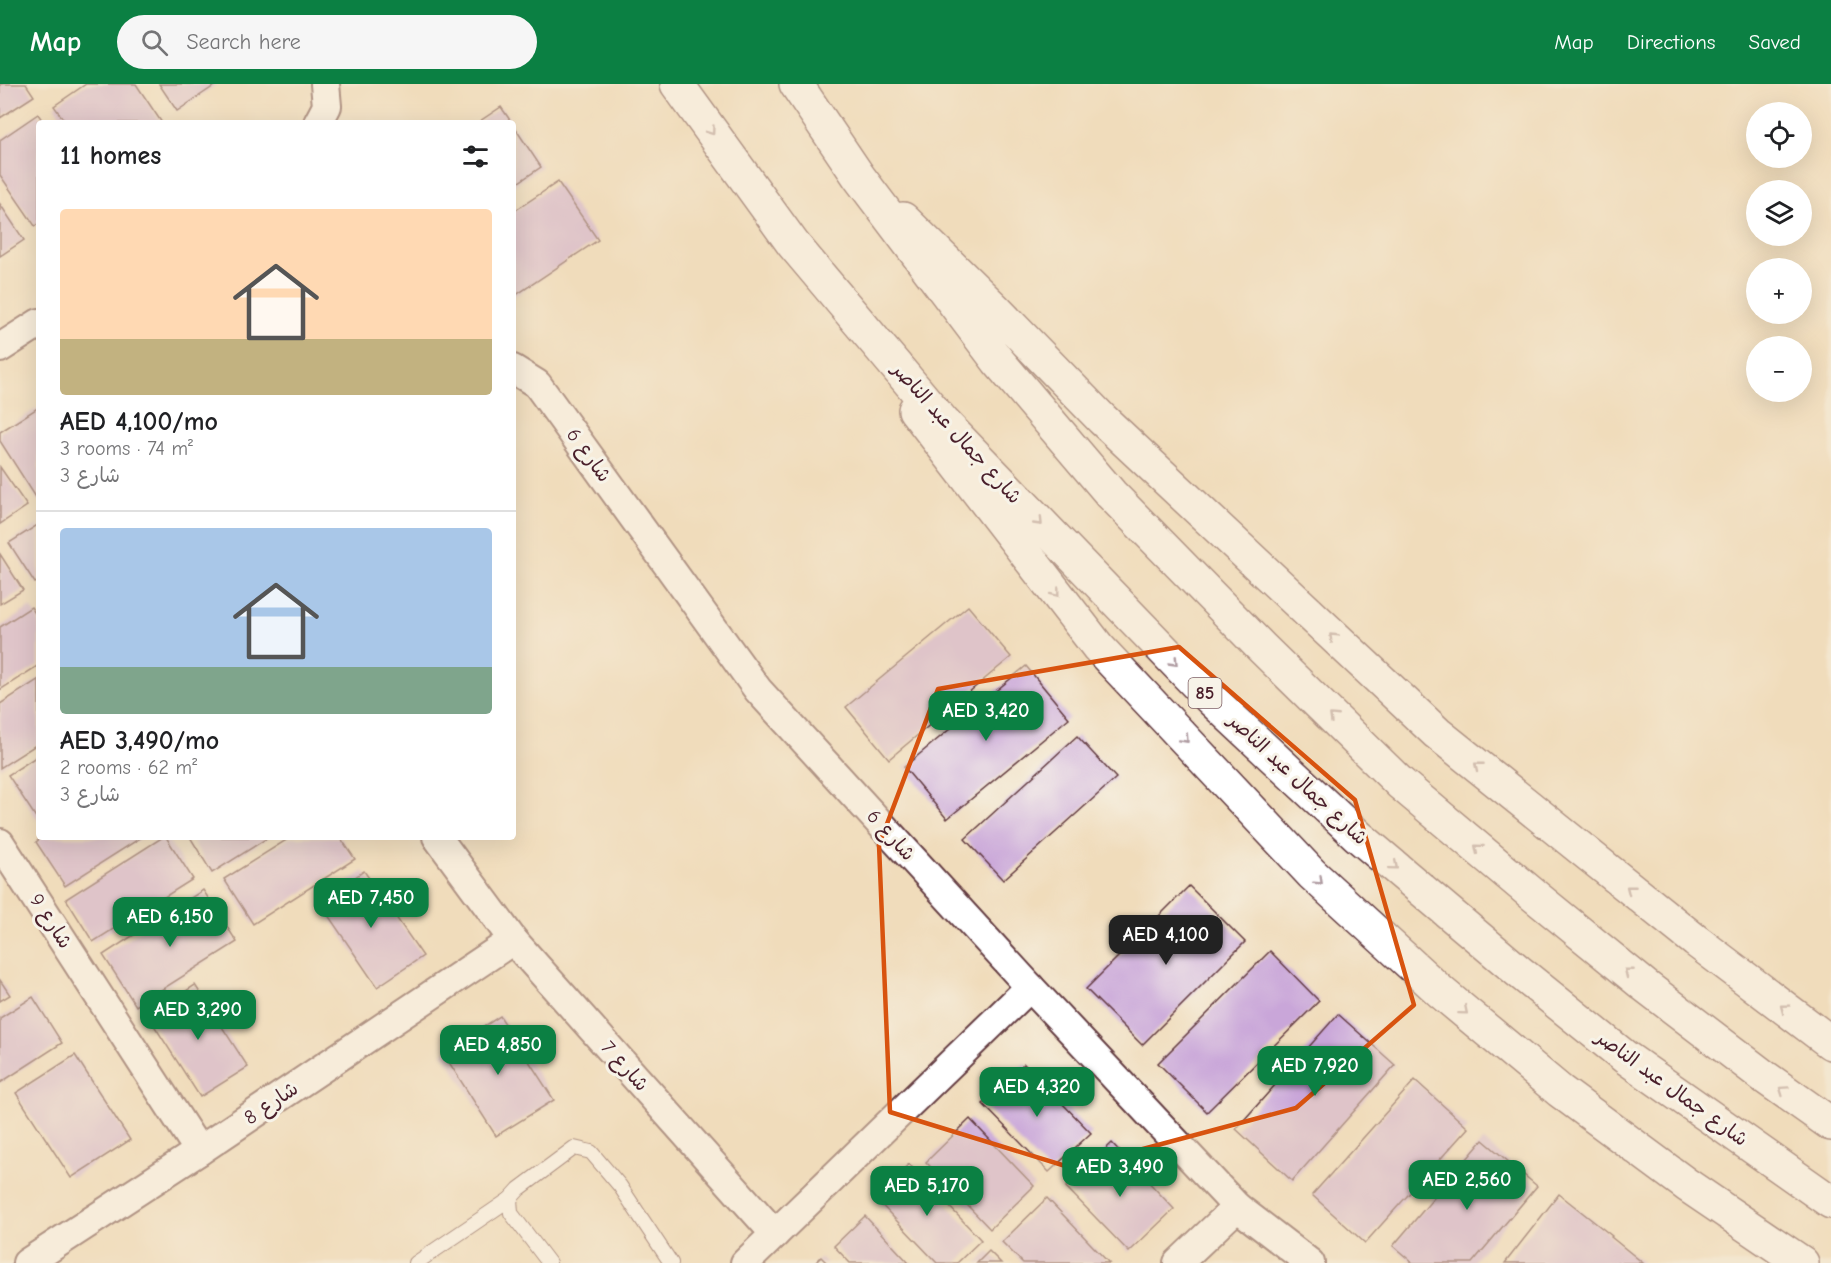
<!DOCTYPE html>
<html lang="en">
<head>
<meta charset="utf-8">
<style>
	:root { --surface:#fff; --page:#f6f6f6; --text:#202124; --muted:#757577; --line:#e0e0e0; --accent:#0b8043 }
	body { margin:0; font-family:"Comic Neue","Playpen Sans Arabic",sans-serif; background:var(--page); color:var(--text); height:100vh; display:flex; flex-direction:column; font-size:22px; white-space:nowrap }
	* { box-sizing:border-box; margin:0 }
	p { font-size:20px; color:var(--muted) }
	.icon { flex:none; width:33px; height:33px; fill:none; stroke:currentColor; stroke-width:2; stroke-linecap:round; stroke-linejoin:round }
	.map { position:relative; flex:1; overflow:hidden }
	.drawer { position:absolute; left:36px; top:36px; width:480px; height:720px; display:flex; flex-direction:column; background:var(--surface); border-radius:6px; box-shadow:0 6px 24px #0002 }
	.drawer>* { flex:none }
	.controls { position:absolute; left:1746px; top:18px; display:grid; gap:12px }
	.controls a { display:grid; place-items:center; width:66px; height:66px; border-radius:50%; background:var(--surface); box-shadow:0 6px 24px #0002; font-size:30px }
	.price { position:absolute; translate:-50% -51px; padding:0 14px; border-radius:12px; background:var(--accent); color:#fff; font-size:20px; line-height:39px; filter:drop-shadow(0 2px 3px #0008) }
	.price::after { content:''; position:absolute; left:50%; top:36px; width:18px; height:14px; margin-left:-9px; background:inherit; clip-path:polygon(0 0,100% 0,50% 100%) }
	.price.on { background:#222; color:#fff }
	ul { padding:0; list-style:none }
	li { display:grid; align-content:center; gap:12px; height:318px; padding:0 24px }
	li+li { border-top:2px solid var(--line) }
	li span { display:grid; place-items:center; height:186px; border-radius:6px; color:#555 }
	li>.icon { margin-inline-start:auto }
	span .icon { width:108px; height:108px; fill:#fffc; stroke-width:1 }
	li b { font-size:26px }
	h2 { display:flex; justify-content:space-between; align-items:center; height:72px; padding:0 24px; font-size:26px }
	header { display:flex; align-items:center; gap:36px; box-sizing:border-box; height:84px; padding:0 30px; background:var(--accent); color:#fff }
	header strong { font-size:28px }
	nav { display:flex; gap:33px; margin-inline-start:auto; font-size:21px }
	.search { width:420px; height:54px; background:var(--page); display:flex; align-items:center; gap:15px; box-sizing:border-box; padding:0 21px; border-radius:33px; color:var(--muted); font-size:22px }
	.map>svg:first-child { display:block }
</style>
</head>
<body>
<header>
<strong>Map</strong>
<div class="search"><svg class="icon" aria-label="search" viewBox="0 0 24 24"><circle cx="10" cy="10" r="6"/><path d="M15 15l6 6"/></svg>Search here</div>
<nav><a>Map</a><a>Directions</a><a>Saved</a></nav>
</header>
<div class="map">
<svg width="1831" height="1179" viewBox="0 0 1831 1179">
	<rect width="100%" height="100%" fill="#f7f3e8"/>
	<filter id="ink" filterUnits="userSpaceOnUse"><feTurbulence type="fractalNoise" baseFrequency=".0167" numOctaves="2"/><feDisplacementMap in="SourceGraphic" scale="12" xChannelSelector="R" yChannelSelector="G"/><feConvolveMatrix kernelMatrix="1 2 1 2 8 2 1 2 1" color-interpolation-filters="sRGB"/></filter>
	<filter id="wash" filterUnits="userSpaceOnUse"><feTurbulence type="fractalNoise" baseFrequency=".008" numOctaves="4" result="noise"/><feDisplacementMap in="SourceGraphic" scale="24" xChannelSelector="R" yChannelSelector="G"/><feGaussianBlur stdDeviation="1.35" result="paint"/><feColorMatrix in="noise" values="0 0 0 0 0 0 0 0 0 0 0 0 0 0 0 0 0 1.4 0 .05"/><feComposite in="paint" operator="in"/></filter>
	<g filter="url(#wash)">
		<rect width="100%" height="100%" fill="#f0dcbb"/>
		<g id="blocks">
			<!-- building -->
			<g fill="#c9a6d9">
				<polygon points="0,0 26,0 34,12 0,34"/>
				<polygon points="86,0 136,0 162,39 66,39 54,22"/>
				<polygon points="159,0 217,0 177,27"/>
				<polygon points="501,23 512,39 477,39"/>
				<polygon points="38,30 44,39 39,39 39,139 35,142 0,91 0,56"/>
				<polygon points="513,41 541,83 513,102"/>
				<polygon points="558,98 598,156 513,213 513,128"/>
				<polygon points="0,120 24,156 0,172"/>
				<polygon points="39,323 39,418 0,357 0,348"/>
				<polygon points="0,383 27,422 0,440"/>
				<polygon points="39,440 39,497 35,499 9,459"/>
				<polygon points="0,470 23,506 0,520"/>
				<polygon points="968,522 1011,573 889,675 846,623"/>
				<polygon points="31,523 39,535 39,581 0,606 0,543"/>
				<polygon points="1026,582 1069,634 947,735 904,683"/>
				<polygon points="39,595 39,659 0,684 0,620"/>
				<polygon points="1077,652 1116,694 1003,796 965,755"/>
				<polygon points="39,671 39,738 8,691"/>
				<polygon points="43,753 142,753 65,802 36,758"/>
				<polygon points="163,753 166,753 193,795 93,858 66,815"/>
				<polygon points="190,753 269,753 212,789"/>
				<polygon points="291,753 340,753 355,775 253,840 224,795"/>
				<polygon points="364,787 423,872 377,903 319,818"/>
				<polygon points="1189,802 1245,858 1142,961 1086,905"/>
				<polygon points="203,806 237,858 136,922 103,871"/>
				<polygon points="1270,867 1319,917 1207,1028 1158,979"/>
				<polygon points="0,896 10,911 0,917"/>
				<polygon points="195,901 248,983 200,1013 148,932"/>
				<polygon points="33,913 62,959 0,999 0,934"/>
				<polygon points="1338,930 1395,981 1292,1097 1236,1045"/>
				<polygon points="500,932 554,1016 496,1052 443,969"/>
				<polygon points="75,971 130,1056 71,1094 16,1009"/>
				<polygon points="1024,980 1091,1049 1049,1088 983,1020"/>
				<polygon points="1415,996 1468,1044 1365,1159 1312,1111"/>
				<polygon points="970,1035 1034,1102 990,1145 926,1078"/>
				<polygon points="1483,1056 1537,1102 1472,1179 1413,1179 1393,1162"/>
				<polygon points="1112,1059 1174,1125 1129,1168 1066,1103"/>
				<polygon points="909,1080 981,1156 957,1179 937,1179 874,1113"/>
				<polygon points="1559,1110 1612,1152 1611,1153 1643,1179 1505,1179"/>
				<polygon points="1047,1114 1109,1179 1023,1179 1002,1158"/>
				<polygon points="865,1132 909,1179 850,1179 834,1162"/>
				<polygon points="989,1167 1001,1179 977,1179"/>
				<polygon points="821,1173 827,1179 815,1179"/>
			</g>
		</g>
	</g>
	<g filter="url(#ink)">
		<use href="#blocks" fill-opacity="0" stroke="#633b41" stroke-width="1.5"/>
		<g fill="none" stroke-linecap="round" stroke-linejoin="round">
			<defs>
				<g id="lane">
					<polyline points="416,1179 510,1115"/>
					<polyline points="549,1179 511,1129 510,1115 519,1105 574,1064 591,1068 620,1102 671,1179"/>
				</g>
				<g id="street">
					<polyline points="318,39 327,22 325,0"/>
					<polyline points="0,264 39,239"/>
					<polyline points="513,285 537,300 758,606 1030,903 1237,1123 1310,1179"/>
					<polyline points="437,753 513,856 775,1150"/>
					<polyline points="0,759 199,1067"/>
					<polyline points="27,1179 199,1067 513,856"/>
					<polyline points="745,1179 1030,903"/>
					<polyline points="1178,1179 1237,1123"/>
				</g>
				<g id="secondary">
					<polyline points="903,135 993,223 1102,335 1437,649 1696,857 1831,959"/>
					<polyline points="915,326 1098,563 1312,790 1441,908 1560,1007 1687,1101 1802,1179"/>
				</g>
				<g id="highway">
					<polyline points="677,0 793,160 943,338 1211,615 1358,752 1518,887 1625,973 1831,1118"/>
					<polyline points="796,0 859,93 998,277 1111,410 1261,563 1400,699 1531,809 1644,901 1766,994 1831,1040"/>
				</g>
			</defs>
			<!-- lane casing -->
			<use href="#lane" stroke="#633b41" stroke-width="16"/>
			<!-- street casing -->
			<use href="#street" stroke="#633b41" stroke-width="32"/>
			<!-- secondary casing -->
			<use href="#secondary" stroke="#633b41" stroke-width="36"/>
			<!-- highway casing -->
			<use href="#highway" stroke="#633b41" stroke-width="36"/>
			<!-- lane -->
			<use href="#lane" stroke="#fff" stroke-width="14"/>
			<!-- street -->
			<use href="#street" stroke="#fff" stroke-width="28"/>
			<!-- secondary -->
			<use href="#secondary" stroke="#fff" stroke-width="33"/>
			<!-- highway -->
			<use href="#highway" stroke="#fff" stroke-width="33"/>
		</g>
		<!-- one-way arrows -->
		<defs><path id="oneway-chevron" d="M-2-3.5L2.5 0L-2 3.5" fill="none" stroke-width="1.6" stroke-linecap="round" stroke-linejoin="round" transform="scale(1.5)"/></defs>
		<g stroke="#ae9aa0">
			<use href="#oneway-chevron" transform="translate(711 47) rotate(54)"/>
			<use href="#oneway-chevron" transform="translate(1039 438) rotate(46)"/>
			<use href="#oneway-chevron" transform="translate(1056 509) rotate(52)"/>
			<use href="#oneway-chevron" transform="translate(1333 553) rotate(-137)"/>
			<use href="#oneway-chevron" transform="translate(1174 578) rotate(46)"/>
			<use href="#oneway-chevron" transform="translate(1333 633) rotate(-136)"/>
			<use href="#oneway-chevron" transform="translate(1185 655) rotate(47)"/>
			<use href="#oneway-chevron" transform="translate(1478 682) rotate(-141)"/>
			<use href="#oneway-chevron" transform="translate(1478 764) rotate(-140)"/>
			<use href="#oneway-chevron" transform="translate(1394 782) rotate(40)"/>
			<use href="#oneway-chevron" transform="translate(1319 797) rotate(43)"/>
			<use href="#oneway-chevron" transform="translate(1630 805) rotate(-142)"/>
			<use href="#oneway-chevron" transform="translate(1628 888) rotate(-141)"/>
			<use href="#oneway-chevron" transform="translate(1784 924) rotate(-143)"/>
			<use href="#oneway-chevron" transform="translate(1464 927) rotate(40)"/>
			<use href="#oneway-chevron" transform="translate(1783 1006) rotate(-145)"/>
		</g>
	</g>
	<!-- marked area -->
	<path d="M0 0H1831V1179H0ZM1179 563 1355 716 1414 921 1296 1024 1072 1084 890 1028 879 761 938 605Z" fill="#f0dcbb" fill-opacity=".55" fill-rule="evenodd"/>
	<path fill="none" stroke="#d8530f" stroke-width="4.5" stroke-linejoin="round" d="M1179 563 1355 716 1414 921 1296 1024 1072 1084 890 1028 879 761 938 605Z"/>
	<g text-anchor="middle" dominant-baseline="central" stroke-width="6" stroke-linejoin="round" paint-order="stroke">
		<!-- shield labels -->
		<rect fill="#f7f3e8" stroke="#7e5f64" stroke-width="1.5" x="1188.5" y="594" width="33" height="30" rx="4.5"/>
		<g font-size="18" font-weight="bold" fill="#4a1f2b">
			<text x="1205" y="609">85</text>
		</g>
		<!-- street labels -->
		<g font-size="20" fill="#4a1f2b" stroke="#f7f3e8">
			<text transform="translate(957 349) rotate(48)">شارع جمال عبد الناصر</text>
			<text transform="translate(589 371) rotate(54)">شارع 6</text>
			<text transform="translate(1298 695) rotate(43)">شارع جمال عبد الناصر</text>
			<text transform="translate(891 751) rotate(48)">شارع 6</text>
			<text transform="translate(51 837) rotate(57)">شارع 9</text>
			<text transform="translate(625 982) rotate(48)">شارع 7</text>
			<text transform="translate(1672 1004) rotate(36)">شارع جمال عبد الناصر</text>
			<text transform="translate(271 1019) rotate(-34)">شارع 8</text>
		</g>
	</g>
</svg>
<div class="controls">
<a><svg class="icon" aria-label="locate" viewBox="0 0 24 24"><circle cx="12" cy="12" r="6"/><path d="M12 2v4M12 18v4M2 12h4M18 12h4"/></svg></a>
<a><svg class="icon" aria-label="layers" viewBox="0 0 24 24"><path d="M12 4l9 5-9 5-9-5zM3 14l9 5 9-5"/></svg></a>
<a>+</a>
<a>−</a>
</div>
<b class="price" style="left:986px;top:658px">AED 3,420</b>
<b class="price" style="left:371px;top:845px">AED 7,450</b>
<b class="price" style="left:170px;top:864px">AED 6,150</b>
<b class="price on" style="left:1166px;top:882px">AED 4,100</b>
<b class="price" style="left:198px;top:957px">AED 3,290</b>
<b class="price" style="left:498px;top:992px">AED 4,850</b>
<b class="price" style="left:1315px;top:1013px">AED 7,920</b>
<b class="price" style="left:1037px;top:1034px">AED 4,320</b>
<b class="price" style="left:1120px;top:1114px">AED 3,490</b>
<b class="price" style="left:1467px;top:1127px">AED 2,560</b>
<b class="price" style="left:927px;top:1133px">AED 5,170</b>
<section class="drawer">
<h2>11 homes<svg class="icon" aria-label="filters" viewBox="0 0 24 24"><path d="M4 7h16M4 17h16"/><circle cx="9" cy="7" r="2"/><circle cx="15" cy="17" r="2"/></svg></h2>
<ul>
<li><span style="background:linear-gradient(#ffd9b3 70%,#c2b280 0)"><svg class="icon" aria-label="home" viewBox="0 0 24 24"><path d="M3 11l9-7 9 7M6 9v11h12V9"/></svg></span><div><b>AED 4,100/mo</b><p>3 rooms · 74 m²</p><p>شارع 3</p></div></li>
<li><span style="background:linear-gradient(#a9c7e8 75%,#7fa58c 0)"><svg class="icon" aria-label="home" viewBox="0 0 24 24"><path d="M3 11l9-7 9 7M6 9v11h12V9"/></svg></span><div><b>AED 3,490/mo</b><p>2 rooms · 62 m²</p><p>شارع 3</p></div></li>
</ul>
</section>
</div>
</body>
</html>
